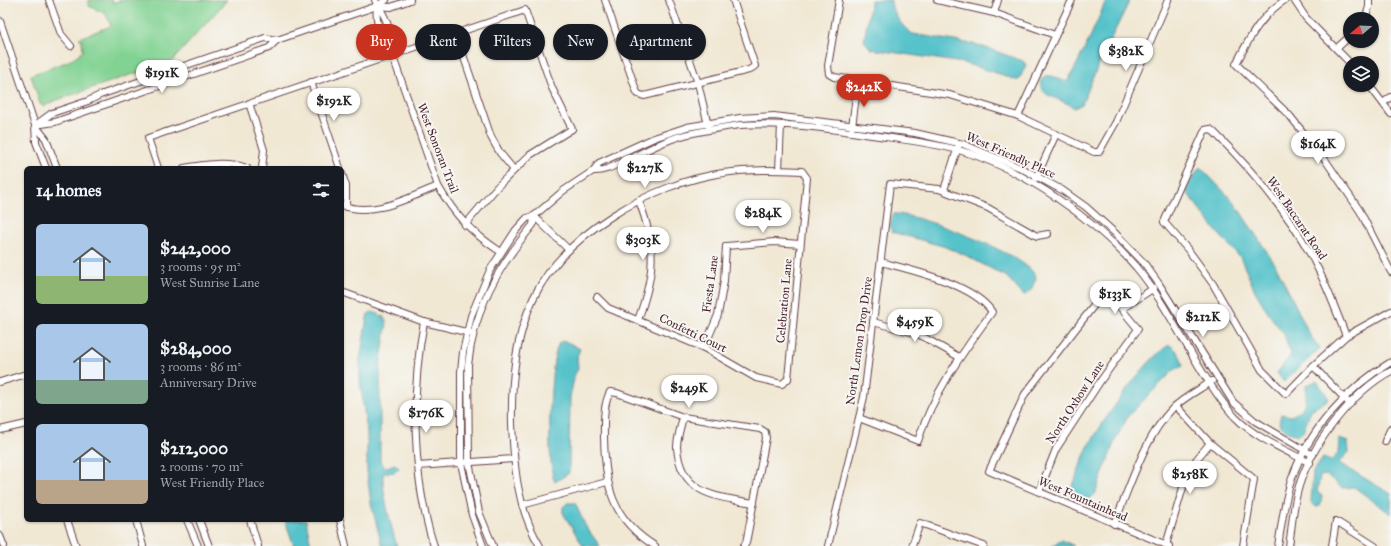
<!DOCTYPE html>
<html lang="en">
<head>
<meta charset="utf-8">
<style>
	:root { --surface:#171b24; --page:#242831; --text:#f1f3f6; --muted:#9ea1a6; --accent:#c8321e }
	body { margin:0; font-family:"IM FELL Great Primer",serif; background:var(--page); color:var(--text); height:100vh; display:flex; flex-direction:column; font-size:15px; white-space:nowrap }
	* { box-sizing:border-box; margin:0 }
	p { font-size:13px; color:var(--muted) }
	.icon { flex:none; width:22px; height:22px; fill:none; stroke:currentColor; stroke-width:2; stroke-linecap:round; stroke-linejoin:round }
	.map { position:relative; flex:1; overflow:hidden }
	.details { position:absolute; left:24px; top:166px; width:320px; height:356px; display:flex; flex-direction:column; background:var(--surface); border-radius:6px; box-shadow:0 1px 3px #0004 }
	.details>* { flex:none }
	.hud { position:absolute; left:356px; top:24px; width:380px; height:36px; display:flex; gap:8px }
	.needle { width:26px; rotate:251deg }
	.buttons { position:absolute; left:1343px; top:12px; display:grid; gap:8px }
	.buttons a { display:grid; place-items:center; width:36px; height:36px; border-radius:50%; background:var(--surface); box-shadow:0 1px 3px #0004; font-size:20px }
	.price { position:absolute; translate:-50% -34px; padding:0 9px; border-radius:14px; background:#fff; color:#222; font-size:13px; line-height:26px; filter:drop-shadow(0 1px 2px #0008) }
	.price::after { content:''; position:absolute; left:50%; top:24px; width:12px; height:9px; margin-left:-6px; background:inherit; clip-path:polygon(0 0,100% 0,50% 100%) }
	.price.selected { background:var(--accent); color:#fff }
	ul { padding:0; list-style:none }
	li { display:flex; align-items:center; gap:12px; height:100px; padding:0 12px }
	li span { display:grid; place-items:center; flex:none; width:112px; height:80px; border-radius:6px; color:#555 }
	li>.icon { margin-inline-start:auto }
	span .icon { width:48px; height:48px; fill:#fffc; stroke-width:1 }
	li b { font-size:17px }
	h2 { display:flex; justify-content:space-between; align-items:center; height:48px; padding:0 12px; font-size:17px }
	.chip { padding:0 14px; border-radius:18px; background:var(--surface); box-shadow:0 1px 3px #0004; font-size:14px; line-height:36px }
	.chip.selected { background:var(--accent); color:#fff }
	.map>svg:first-child { display:block }
</style>
</head>
<body>
<div class="map">
<svg width="1391" height="546" viewBox="0 0 1391 546">
	<rect width="100%" height="100%" fill="#f6f6f2"/>
	<filter id="ink" filterUnits="userSpaceOnUse"><feTurbulence type="fractalNoise" baseFrequency=".025" numOctaves="2"/><feDisplacementMap in="SourceGraphic" scale="8" xChannelSelector="R" yChannelSelector="G"/><feConvolveMatrix kernelMatrix="1 2 1 2 8 2 1 2 1" color-interpolation-filters="sRGB"/></filter>
	<filter id="wash" filterUnits="userSpaceOnUse"><feTurbulence type="fractalNoise" baseFrequency=".012" numOctaves="4" result="noise"/><feDisplacementMap in="SourceGraphic" scale="16" xChannelSelector="R" yChannelSelector="G"/><feGaussianBlur stdDeviation="0.9" result="paint"/><feColorMatrix in="noise" values="0 0 0 0 0 0 0 0 0 0 0 0 0 0 0 0 0 1.4 0 .05"/><feComposite in="paint" operator="in"/></filter>
	<g filter="url(#wash)">
		<rect width="100%" height="100%" fill="#f1e8d4"/>
		<!-- green -->
		<polygon fill="#82d393" stroke="#66795f" points="88,0 112,0 113,3 121,0 227,0 174,59 165,66 130,75 57,100 44,106 40,104 31,75 69,61 83,51 82,40 79,38 111,26 106,14 89,6"/>
		<!-- water -->
		<g fill="#56c3cb" stroke="#50717b">
			<path d="M871 0H891C890 10 904 30 913 34L978 45 1023 61 1026 65 1019 80H1015L1003 75 963 63 871 49 864 41Z"/>
			<path d="M1106 0H1130L1100 61 1082 104 1074 108C1064 98 1029 96 1045 76 1054 73 1060 83 1068 81 1082 55 1095 28 1106 0Z"/>
			<polygon points="1200,167 1234,202 1275,264 1311,337 1320,348 1284,382 1277,373 1291,355 1284,334 1270,316 1255,291 1240,257 1216,231 1185,190"/>
			<path d="M894 214C916 213 1034 257 1036 278 1033 285 1031 295 1023 295L1007 277 963 254 946 247 892 232C889 226 891 219 894 214Z"/>
			<path d="M372 312 379 314 380 317 383 316 387 322 380 366V461L384 467H387L395 464 399 468 395 472 384 473C379 480 393 535 397 546H382L371 503 367 474V433L360 381V359L367 318 368 314Z"/>
			<path d="M565 341 580 349 577 356 578 369 575 374 570 397 569 473 555 482C546 467 549 352 560 342Z"/>
			<path d="M1169 345C1178 349 1181 357 1183 366L1174 370 1129 415 1116 438 1095 494 1089 500 1079 497 1071 490C1077 476 1081 461 1088 447 1103 421 1144 360 1169 345Z"/>
			<path d="M1317 381 1329 399 1311 410 1303 432 1299 435 1287 432 1279 424 1281 414 1291 416C1306 409 1307 401 1306 385Z"/>
			<polygon points="1339,439 1348,442 1349,452 1339,463 1391,494 1391,514 1354,487 1342,488 1327,475 1320,476 1317,492 1322,496 1320,506 1316,507 1311,502 1313,472 1323,458 1331,461 1338,453"/>
			<polygon points="567,503 575,503 586,527 600,546 583,546 563,513 563,507"/>
			<polygon points="285,520 306,520 311,546 294,546"/>
			<polygon points="1062,540 1074,546 1052,546"/>
		</g>
	</g>
	<g filter="url(#ink)">
		<g fill="none" stroke-linecap="round" stroke-linejoin="round">
			<defs>
				<g id="minor">
					<polyline points="49,0 61,34 71,46"/>
					<path d="M375 0C377 6 381 8 383 14 388 23 395 45 392 54L438 186C455 216 472 233 501 252"/>
					<polyline points="605,0 636,90 638,94 644,96 749,70 755,66 733,0"/>
					<polyline points="669,0 698,83 708,125"/>
					<polyline points="839,0 828,66 829,74 834,77 950,95 1018,116 1094,152 1099,152 1116,122 1168,0"/>
					<polyline points="937,0 994,13 1055,35"/>
					<path d="M1285 0C1260 16 1249 39 1236 64L1290 116 1326 161 1360 211 1391 272"/>
					<polyline points="1294,0 1306,18 1350,63"/>
					<path d="M377 6C375 20 381 46 392 54"/>
					<polyline points="377,6 391,7 410,0"/>
					<polyline points="994,13 998,0"/>
					<polyline points="1365,19 1369,7 1369,0"/>
					<polyline points="0,21 35,125 36,142 46,168"/>
					<polyline points="456,34 491,137 500,153 514,170"/>
					<polyline points="1337,48 1350,36"/>
					<polyline points="311,82 340,168"/>
					<polyline points="1369,85 1391,114"/>
					<polyline points="249,103 264,150 262,168"/>
					<polyline points="1383,103 1391,97"/>
					<polyline points="1018,116 1072,0"/>
					<polyline points="37,124 52,113 88,101 100,95 265,38 277,40"/>
					<polyline points="35,125 55,122 269,48 277,40 377,6 386,0"/>
					<polyline points="35,125 46,139 57,168"/>
					<polyline points="852,127 858,80"/>
					<polyline points="158,168 148,138 525,10 552,88 572,129 530,155 497,187 465,225"/>
					<path d="M184 168C205 164 227 161 247 168"/>
					<polyline points="779,170 781,125"/>
					<path d="M593 171C606 172 617 164 629 159 649 149 671 137 693 133 708 130 724 127 740 125 781 122 824 128 865 134 897 139 931 142 962 151 1025 170 1093 218 1136 267 1162 298 1182 339 1203 373 1213 388 1223 405 1236 418 1256 438 1285 450 1310 463"/>
					<polyline points="342,174 346,186 346,207"/>
					<polyline points="1036,178 1056,134"/>
					<polyline points="944,190 958,147"/>
					<path d="M342 205C373 218 410 197 438 186"/>
					<polyline points="534,216 569,250"/>
					<polyline points="342,292 424,322 470,333"/>
					<polyline points="1122,309 1154,288"/>
					<path d="M638 320C655 273 657 248 639 201"/>
					<path d="M424 322C411 390 412 480 434 546"/>
					<polyline points="873,322 918,334 959,357"/>
					<path d="M1346 336C1338 315 1329 292 1319 271 1295 220 1254 172 1214 132L1210 129 1205 130 1164 222 1189 251 1213 284 1262 370 1286 394 1313 366 1346 336 1391 311"/>
					<polyline points="704,348 718,315 724,281 726,246 774,242 800,244"/>
					<polyline points="1313,366 1350,404"/>
					<polyline points="0,382 26,374"/>
					<polyline points="1176,406 1210,443 1254,479 1243,546"/>
					<path d="M683 417C681 426 677 438 677 447 680 495 717 497 754 503"/>
					<path d="M859 418 918 441C933 393 963 352 992 312 974 284 911 270 881 262"/>
					<polyline points="0,430 26,424"/>
					<polyline points="1385,441 1391,428"/>
					<polyline points="418,466 513,459"/>
					<polyline points="1039,492 1056,449 1099,383 1138,329 1106,290 1025,394 989,471 1169,546"/>
					<polyline points="522,505 607,482"/>
					<polyline points="67,520 76,546"/>
					<polyline points="136,520 143,546"/>
					<polyline points="187,520 198,546"/>
					<polyline points="199,520 209,546"/>
					<polyline points="250,520 258,546"/>
					<polyline points="340,520 346,546"/>
					<path d="M1114 524C1130 487 1144 438 1172 409 1184 397 1199 390 1212 381"/>
					<polyline points="0,536 4,546"/>
					<polyline points="1166,545 1184,484 1196,460 1210,443"/>
					<polyline points="483,546 472,515 461,463 461,372 463,352 471,316 490,270 516,230 527,218 534,216 563,191 593,171 599,163 654,138 687,127 740,118 774,116 915,133 963,144 1021,168 1062,190 1086,207 1115,233 1144,263 1159,284 1233,402 1255,421 1313,455"/>
					<path d="M493 546 479 512 469 462 468 365C474 309 497 268 533 225L534 216"/>
					<path d="M540 546C517 508 514 467 512 424 511 381 515 339 533 299 564 233 653 183 723 173 750 169 776 170 802 171L807 178 788 379 782 384 756 378 704 348 608 308 597 297"/>
					<path d="M655 546C611 519 605 485 604 437 604 423 603 405 610 392L617 393 683 417 760 429 765 432 766 438 746 543 744 546"/>
					<polyline points="828,546 864,397 890,184 939,189 988,208 1037,236 1048,234"/>
					<polyline points="912,546 920,523 984,546"/>
					<path d="M1278 546C1282 523 1284 500 1292 478 1309 430 1348 387 1391 362"/>
					<path d="M1289 546C1292 527 1293 505 1299 486 1312 444 1352 392 1391 371"/>
					<polyline points="1332,546 1336,521 1375,546"/>
				</g>
			</defs>
			<!-- minor casing -->
			<use href="#minor" stroke="#633d44" stroke-width="8"/>
			<!-- minor -->
			<use href="#minor" stroke="#fff" stroke-width="6"/>
		</g>
	</g>
	<g text-anchor="middle" dominant-baseline="central" stroke-width="4" stroke-linejoin="round" paint-order="stroke">
		<!-- street labels -->
		<g font-size="12" fill="#4a1f2b" stroke="#f6f6f2">
			<text transform="translate(438 148) rotate(69)">West Sonoran Trail</text>
			<text transform="translate(1011 155) rotate(24)">West Friendly Place</text>
			<text transform="translate(1297 218) rotate(56)">West Baccarat Road</text>
			<text transform="translate(710 284) rotate(-82)">Fiesta Lane</text>
			<text transform="translate(784 301) rotate(-85)">Celebration Lane</text>
			<text transform="translate(693 333) rotate(26)">Confetti Court</text>
			<text transform="translate(859 341) rotate(-82)">North Lemon Drop Drive</text>
			<text transform="translate(1075 402) rotate(-57)">North Oxbow Lane</text>
			<text transform="translate(1083 499) rotate(23)">West Fountainhead</text>
		</g>
	</g>
</svg>
<div class="buttons">
<a><svg class="needle" viewBox="-14 -14 28 28"><path d="M0-13l5 13h-10z" fill="#e53935"/><path d="M0 13l5-13h-10z" fill="#9ea1a6"/></svg></a>
<a><svg class="icon" aria-label="layers" viewBox="0 0 24 24"><path d="M12 4l9 5-9 5-9-5zM3 14l9 5 9-5"/></svg></a>
</div>
<b class="price" style="left:1126px;top:72px">$382K</b>
<b class="price" style="left:162px;top:94px">$191K</b>
<b class="price selected" style="left:864px;top:108px">$242K</b>
<b class="price" style="left:334px;top:122px">$192K</b>
<b class="price" style="left:1318px;top:165px">$164K</b>
<b class="price" style="left:645px;top:189px">$227K</b>
<b class="price" style="left:763px;top:234px">$284K</b>
<b class="price" style="left:643px;top:261px">$303K</b>
<b class="price" style="left:1115px;top:315px">$133K</b>
<b class="price" style="left:1203px;top:338px">$212K</b>
<b class="price" style="left:915px;top:343px">$459K</b>
<b class="price" style="left:689px;top:409px">$249K</b>
<b class="price" style="left:426px;top:434px">$176K</b>
<b class="price" style="left:1190px;top:495px">$258K</b>
<div class="hud">
<a class="chip selected">Buy</a>
<a class="chip">Rent</a>
<a class="chip">Filters</a>
<a class="chip">New</a>
<a class="chip">Apartment</a>
</div>
<section class="details">
<h2>14 homes<svg class="icon" aria-label="filters" viewBox="0 0 24 24"><path d="M4 7h16M4 17h16"/><circle cx="9" cy="7" r="2"/><circle cx="15" cy="17" r="2"/></svg></h2>
<ul>
<li><span style="background:linear-gradient(#a9c7e8 65%,#8fb573 0)"><svg class="icon" aria-label="home" viewBox="0 0 24 24"><path d="M3 11l9-7 9 7M6 9v11h12V9"/></svg></span><div><b>$242,000</b><p>3 rooms · 95 m²</p><p>West Sunrise Lane</p></div></li>
<li><span style="background:linear-gradient(#a9c7e8 70%,#7fa58c 0)"><svg class="icon" aria-label="home" viewBox="0 0 24 24"><path d="M3 11l9-7 9 7M6 9v11h12V9"/></svg></span><div><b>$284,000</b><p>3 rooms · 86 m²</p><p>Anniversary Drive</p></div></li>
<li><span style="background:linear-gradient(#a9c7e8 70%,#b9a48a 0)"><svg class="icon" aria-label="home" viewBox="0 0 24 24"><path d="M3 11l9-7 9 7M6 9v11h12V9"/></svg></span><div><b>$212,000</b><p>2 rooms · 70 m²</p><p>West Friendly Place</p></div></li>
</ul>
</section>
</div>
</body>
</html>
